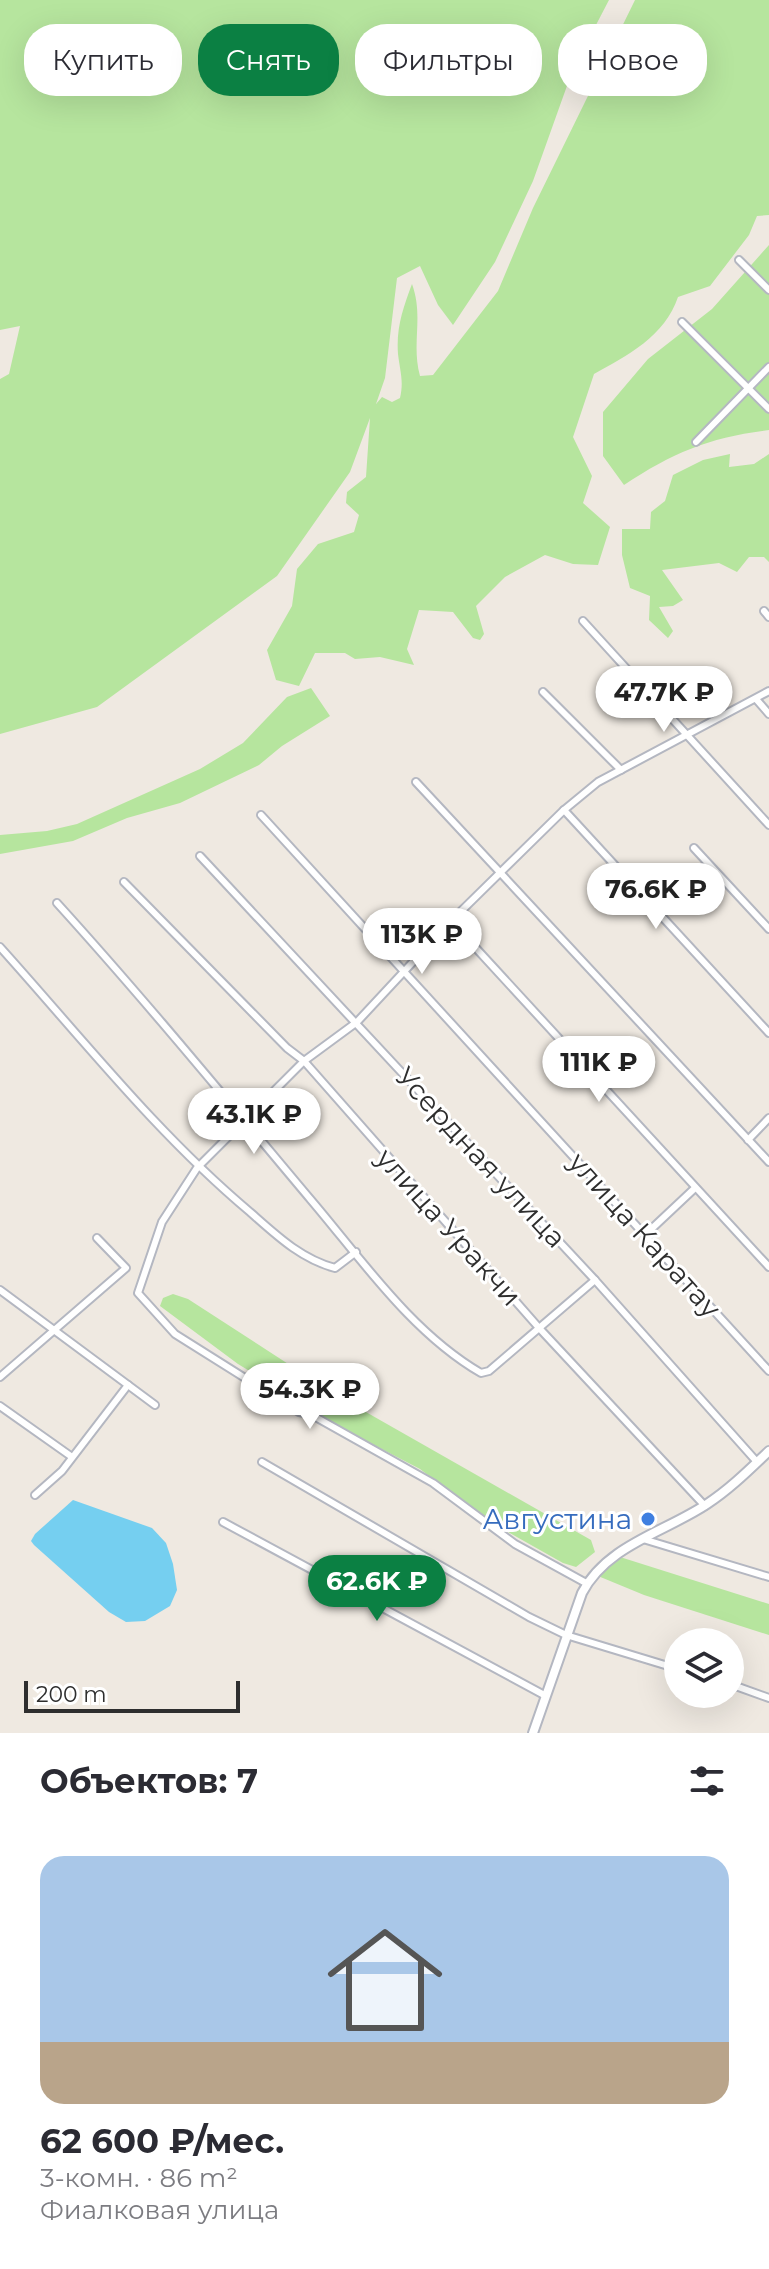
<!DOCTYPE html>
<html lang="ru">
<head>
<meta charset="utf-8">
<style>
	:root { --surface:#fff; --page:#f2f2f3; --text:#2b2b33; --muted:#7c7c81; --line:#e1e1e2; --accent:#0b8043 }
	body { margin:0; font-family:Montserrat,sans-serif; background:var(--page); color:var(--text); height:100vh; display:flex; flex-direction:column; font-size:30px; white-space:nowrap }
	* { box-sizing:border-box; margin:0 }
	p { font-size:26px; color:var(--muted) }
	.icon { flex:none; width:44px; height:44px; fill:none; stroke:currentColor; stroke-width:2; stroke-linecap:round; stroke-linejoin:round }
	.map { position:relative; height:1733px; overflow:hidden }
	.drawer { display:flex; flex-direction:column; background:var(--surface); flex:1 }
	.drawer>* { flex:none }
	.banner { position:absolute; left:24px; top:24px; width:722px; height:72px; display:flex; gap:16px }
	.tools { position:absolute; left:664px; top:1628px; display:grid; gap:16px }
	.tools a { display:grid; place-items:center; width:80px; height:80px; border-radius:50%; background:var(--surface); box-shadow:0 8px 32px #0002; font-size:40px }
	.scale { position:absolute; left:24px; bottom:20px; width:216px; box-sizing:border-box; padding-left:8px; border:4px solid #2e2e2e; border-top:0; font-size:22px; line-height:28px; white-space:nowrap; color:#2e2e2e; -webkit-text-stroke:6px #fff; paint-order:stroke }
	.price { position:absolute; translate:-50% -68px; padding:0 18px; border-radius:28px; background:#fff; color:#222; font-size:26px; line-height:52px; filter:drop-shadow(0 2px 4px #0008) }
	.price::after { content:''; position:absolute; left:50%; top:48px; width:24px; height:18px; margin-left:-12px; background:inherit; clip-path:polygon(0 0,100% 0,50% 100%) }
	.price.active { background:var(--accent); color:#fff }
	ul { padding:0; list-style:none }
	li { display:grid; align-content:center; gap:16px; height:424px; padding:0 40px }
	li+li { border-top:2px solid var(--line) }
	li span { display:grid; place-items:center; height:248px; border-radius:24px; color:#555 }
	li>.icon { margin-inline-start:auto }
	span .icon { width:144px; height:144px; fill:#fffc; stroke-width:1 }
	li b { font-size:34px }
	h2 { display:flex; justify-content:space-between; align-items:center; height:96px; padding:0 40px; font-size:34px }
	.chip { padding:0 28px; border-radius:32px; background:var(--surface); box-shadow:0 8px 32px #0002; font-size:28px; line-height:72px }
	.chip.active { background:var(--accent); color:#fff }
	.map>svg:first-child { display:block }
</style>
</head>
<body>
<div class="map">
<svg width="769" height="1733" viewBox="0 0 769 1733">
	<rect width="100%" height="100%" fill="#efe9e1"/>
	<!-- green -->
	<g fill="#b6e59e">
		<path d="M0 0H609L573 69 533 181 495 262 453 325 438 305 420 266 397 278 385 378 376 404 382 397 392 402 400 398C404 381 400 371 398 354 396 328 403 308 412 284 424 317 411 343 420 376L433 375 498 291 533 208 635 0H769V215L757 216 749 235 710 286 678 297C665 336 627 356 594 374L573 437 592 476 583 503 610 527 598 565 573 564 545 555 505 577 476 606 484 634 480 640 473 638 453 612 419 610 407 649 414 665 380 657 355 659 345 653H315L299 686 276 680 267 650 292 606 297 569 318 544 354 532 359 515 346 503 347 492 366 477 370 418 350 472 277 576 97 707 0 734V379L9 374 20 326 0 330Z"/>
		<path d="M769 245V430C711 437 673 452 624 485L603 456V412L648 359 712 309Z"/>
		<polygon points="730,454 729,467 754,464 769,454 769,562 764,557 749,557 737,572 719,563 662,570 683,600 673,606 659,607 673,631 668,638 649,620 650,596 630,588 622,555 622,529 650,529 651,512 665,501 673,475 703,460"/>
		<polygon points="311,688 330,716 282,746 259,765 180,803 127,818 73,841 0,854 0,835 47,831 77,824 200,769 243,743 287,697"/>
		<polygon points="173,1294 188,1299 336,1395 591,1540 595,1552 576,1567 563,1563 485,1519 420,1469 349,1432 238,1364 160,1306 163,1298"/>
		<polygon points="620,1557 769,1604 769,1635 644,1595 598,1576"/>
	</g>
	<!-- water -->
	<polygon fill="#75cff0" points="73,1500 152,1528 166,1543 173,1564 177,1590 170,1606 145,1621 126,1622 109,1612 34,1545 31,1541 35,1534"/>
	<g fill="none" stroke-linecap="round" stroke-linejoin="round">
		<defs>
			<g id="minor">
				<polyline points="739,260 769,290"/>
				<polyline points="682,322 769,409"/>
				<polyline points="696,442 769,367"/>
				<polyline points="764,611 769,617"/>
				<polyline points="583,621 769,825"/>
				<polyline points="543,692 621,770"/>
				<polyline points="756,699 769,714"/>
				<polyline points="416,782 769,1162"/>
				<polyline points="564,810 769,1033"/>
				<polyline points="261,815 769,1371"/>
				<polyline points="694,848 769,929"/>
				<polyline points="200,856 595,1280 757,1462"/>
				<polyline points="124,882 287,1048 304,1061 540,1329 705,1506"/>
				<path d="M57 903C145 1000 227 1100 311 1200 362 1260 412 1333 481 1373L489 1371 595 1280"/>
				<polyline points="451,921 769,1267"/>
				<path d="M0 947C81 1037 157 1134 250 1212 276 1235 301 1259 335 1268L356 1252"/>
				<polyline points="748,1140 769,1118"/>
				<polyline points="645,1235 695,1188"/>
				<polyline points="0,1290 155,1405"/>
				<polyline points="0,1377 126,1268 97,1238"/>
				<polyline points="0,1406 72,1457"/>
				<polyline points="262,1462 529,1617 566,1635 678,1669"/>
				<polyline points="35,1495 62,1471 128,1385"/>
				<polyline points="223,1522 546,1696"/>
				<polyline points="643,1539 769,1577"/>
				<polyline points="586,1583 515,1544 433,1483 310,1414 299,1412 175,1334 138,1293 162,1222 197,1168 304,1061 357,1022 451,921 564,810 598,782 769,691"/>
				<polyline points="730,1684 769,1698"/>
			</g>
			<path id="tertiary" d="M533 1733 582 1593C607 1545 665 1532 707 1504 730 1489 750 1469 769 1451"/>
		</defs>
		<!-- minor casing -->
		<use href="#minor" stroke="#b4b7c1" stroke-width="10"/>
		<!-- tertiary casing -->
		<use href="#tertiary" stroke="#b4b7c1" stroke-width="12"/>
		<!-- minor -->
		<use href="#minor" stroke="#fff" stroke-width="6"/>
		<!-- tertiary -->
		<use href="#tertiary" stroke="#fff" stroke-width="8"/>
	</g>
	<!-- markers -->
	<circle fill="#3f7fe0" stroke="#fff" stroke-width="3" cx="648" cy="1519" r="8"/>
	<g text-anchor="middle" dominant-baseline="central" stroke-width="6" stroke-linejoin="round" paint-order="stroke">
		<!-- street labels -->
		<g font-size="28" fill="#2e2e2e" stroke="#fff">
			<text transform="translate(481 1157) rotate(47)">Усердная улица</text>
			<text transform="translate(449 1227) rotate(48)">улица Уракчи</text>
			<text transform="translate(645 1235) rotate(48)">улица Каратау</text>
		</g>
		<!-- shop labels -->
		<g font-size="28" fill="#366cbe" stroke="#fff" text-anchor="end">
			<text x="632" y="1519">Августина</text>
		</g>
	</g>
</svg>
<div class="tools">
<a><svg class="icon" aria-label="layers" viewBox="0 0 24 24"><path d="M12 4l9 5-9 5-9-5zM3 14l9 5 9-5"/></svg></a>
</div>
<div class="scale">200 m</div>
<b class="price" style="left:664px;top:734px">47.7K ₽</b>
<b class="price" style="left:656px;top:931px">76.6K ₽</b>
<b class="price" style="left:422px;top:976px">113K ₽</b>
<b class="price" style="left:599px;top:1104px">111K ₽</b>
<b class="price" style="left:254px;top:1156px">43.1K ₽</b>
<b class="price" style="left:310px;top:1431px">54.3K ₽</b>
<b class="price active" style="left:377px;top:1623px">62.6K ₽</b>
<div class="banner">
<a class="chip">Купить</a>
<a class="chip active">Снять</a>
<a class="chip">Фильтры</a>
<a class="chip">Новое</a>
</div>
</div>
<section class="drawer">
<h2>Объектов: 7<svg class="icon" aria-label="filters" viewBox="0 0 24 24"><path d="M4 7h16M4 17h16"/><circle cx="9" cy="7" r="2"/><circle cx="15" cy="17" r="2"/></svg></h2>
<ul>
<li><span style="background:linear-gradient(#a9c7e8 75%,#b9a48a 0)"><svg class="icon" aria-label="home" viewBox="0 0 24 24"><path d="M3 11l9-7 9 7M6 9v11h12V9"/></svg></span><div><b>62 600 ₽/мес.</b><p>3-комн. · 86 m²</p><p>Фиалковая улица</p></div></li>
</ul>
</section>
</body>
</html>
